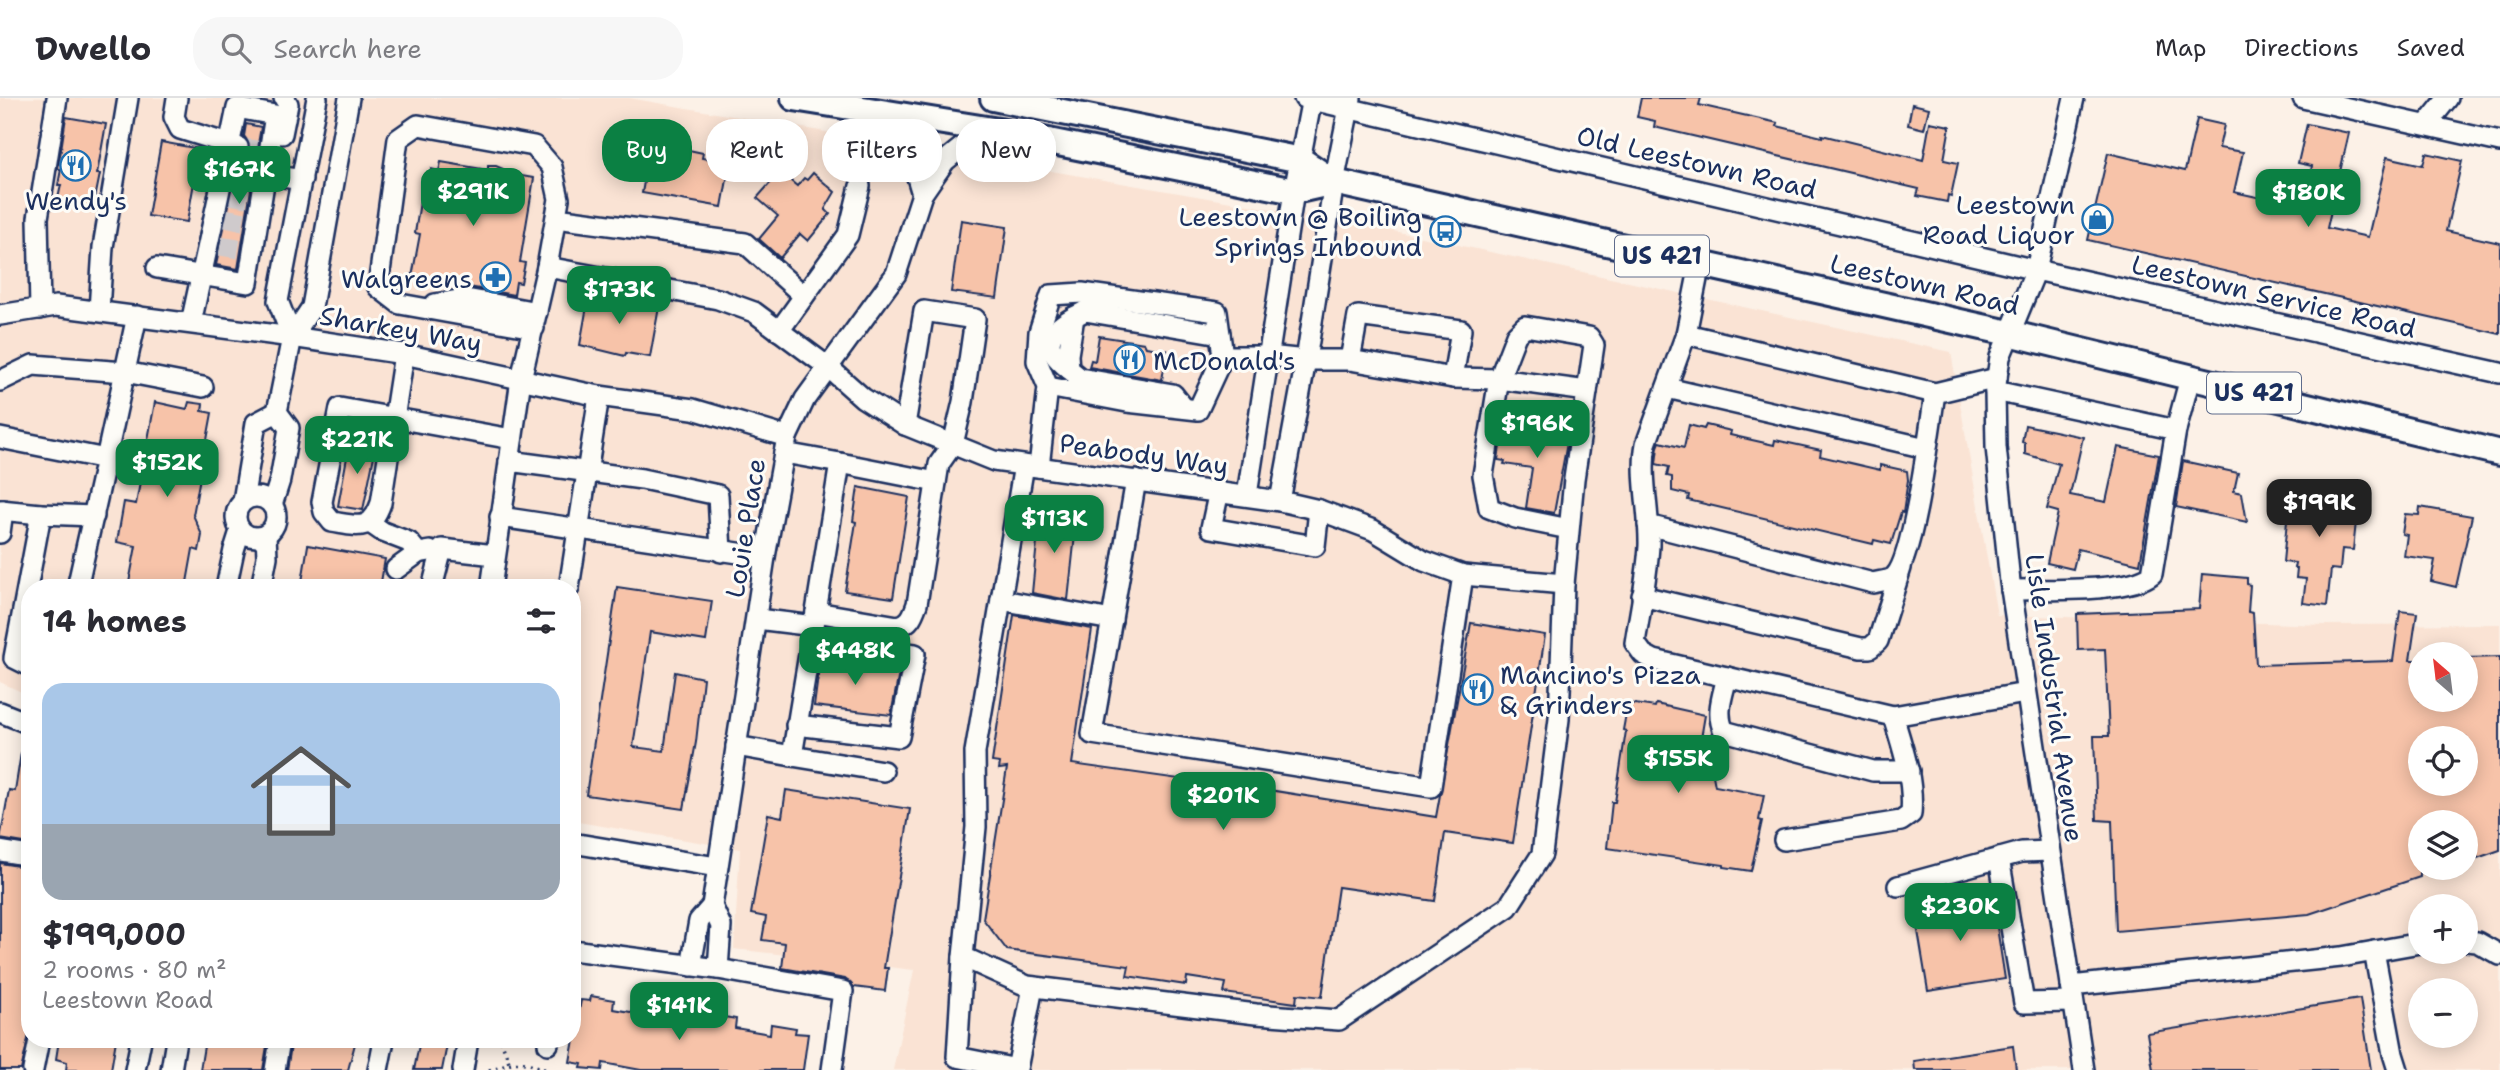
<!DOCTYPE html>
<html lang="en">
<head>
<meta charset="utf-8">
<style>
	:root { --surface:#fff; --page:#f7f7f7; --text:#2b2b33; --muted:#7c7c81; --line:#e1e1e2; --accent:#0b8043 }
	body { margin:0; font-family:"Shantell Sans",sans-serif; background:var(--page); color:var(--text); height:100vh; display:flex; flex-direction:column; font-size:26px; white-space:nowrap }
	* { box-sizing:border-box; margin:0 }
	p { font-size:23px; color:var(--muted) }
	.icon { flex:none; width:38px; height:38px; fill:none; stroke:currentColor; stroke-width:2; stroke-linecap:round; stroke-linejoin:round }
	.map { position:relative; flex:1; overflow:hidden }
	.side { position:absolute; left:21px; top:481px; width:560px; height:469px; display:flex; flex-direction:column; background:var(--surface); border-radius:28px; box-shadow:0 4px 18px #0003 }
	.side>* { flex:none }
	.banner { position:absolute; left:602px; top:21px; width:665px; height:63px; display:flex; gap:14px }
	.needle { width:46px; rotate:332deg }
	.tools { position:absolute; left:2408px; top:544px; display:grid; gap:14px }
	.tools a { display:grid; place-items:center; width:70px; height:70px; border-radius:50%; background:var(--surface); box-shadow:0 4px 18px #0003; font-size:35px }
	.price { position:absolute; translate:-50% -60px; padding:0 16px; border-radius:14px; background:var(--accent); color:#fff; font-size:23px; line-height:46px; filter:drop-shadow(0 2px 4px #0008) }
	.price::after { content:''; position:absolute; left:50%; top:42px; width:21px; height:16px; margin-left:-10px; background:inherit; clip-path:polygon(0 0,100% 0,50% 100%) }
	.price.active { background:#222; color:#fff }
	ul { padding:0; list-style:none }
	li { display:grid; align-content:center; gap:14px; height:371px; padding:0 21px }
	li+li { border-top:2px solid var(--line) }
	li span { display:grid; place-items:center; height:217px; border-radius:21px; color:#555 }
	li>.icon { margin-inline-start:auto }
	span .icon { width:126px; height:126px; fill:#fffc; stroke-width:1 }
	li b { font-size:30px }
	h2 { display:flex; justify-content:space-between; align-items:center; height:84px; padding:0 21px; font-size:30px }
	.tag { padding:0 24px; border-radius:28px; background:var(--surface); box-shadow:0 4px 18px #0003; font-size:24px; line-height:63px }
	.tag.active { background:var(--accent); color:#fff }
	header { display:flex; align-items:center; gap:42px; box-sizing:border-box; height:98px; padding:0 35px; background:var(--surface); border-bottom:2px solid var(--line) }
	header strong { font-size:33px }
	nav { display:flex; gap:38px; margin-inline-start:auto; font-size:24px }
	.search { width:490px; height:63px; background:var(--page); display:flex; align-items:center; gap:18px; box-sizing:border-box; padding:0 24px; border-radius:28px; color:var(--muted); font-size:26px }
	.map>svg:first-child { display:block }
</style>
</head>
<body>
<header>
<strong>Dwello</strong>
<div class="search"><svg class="icon" aria-label="search" viewBox="0 0 24 24"><circle cx="10" cy="10" r="6"/><path d="M15 15l6 6"/></svg>Search here</div>
<nav><a>Map</a><a>Directions</a><a>Saved</a></nav>
</header>
<div class="map">
<svg width="2500" height="972" viewBox="0 0 2500 972">
	<rect width="100%" height="100%" fill="#fcf1e7"/>
	<filter id="ink" filterUnits="userSpaceOnUse"><feTurbulence type="fractalNoise" baseFrequency=".0143" numOctaves="2"/><feDisplacementMap in="SourceGraphic" scale="14" xChannelSelector="R" yChannelSelector="G"/><feConvolveMatrix kernelMatrix="1 2 1 2 8 2 1 2 1" color-interpolation-filters="sRGB"/></filter>
	<g filter="url(#ink)">
		<!-- built -->
		<path fill="#fae3d4" fill-rule="evenodd" d="M0 0H629L1375 129 1951 254 1997 517 2326 527 2500 526V972H893L914 872 734 851 740 751 572 723V490H30V598L0 584ZM2420 556H2466V602H2420ZM2420 640H2466V686H2420ZM2420 724H2466V770H2420ZM2420 808H2466V854H2420ZM2420 892H2466V938H2420Z"/>
		<!-- building -->
		<g fill="#f7c3a9" stroke="#1b2f5e" stroke-width="2" fill-rule="evenodd">
			<polygon points="1641,0 1701,0 1699,7 1778,25 1777,28 1822,39 1822,37 1923,62 1930,24 1950,28 1944,62 1958,65 1951,98 1948,97 1947,104 1917,98 1919,91 1654,29 1655,23 1637,19"/>
			<polygon points="1912,6 1929,10 1924,31 1908,27"/>
			<polygon points="66,19 106,26 97,76 100,76 93,111 57,105 61,87 58,87 61,71 58,71"/>
			<polygon points="2197,21 2224,27 2219,50 2243,54 2234,94 2280,104 2282,93 2305,99 2312,68 2298,65 2307,26 2349,35 2327,130 2368,139 2387,59 2423,67 2426,55 2462,63 2446,133 2500,145 2500,236 2088,142 2108,55 2185,73"/>
			<polygon points="246,26 261,29 255,63 249,67 246,74 247,80 252,85 238,171 216,167 239,61 246,58 250,52 250,46 244,38"/>
			<polygon points="161,44 200,51 187,124 148,118"/>
			<polygon points="675,49 703,55 702,60 730,65 722,109 642,95 650,50 673,54"/>
			<polygon points="441,64 488,72 488,68 496,68 503,71 503,75 534,80 520,164 525,165 521,185 516,184 514,197 412,179 420,136 415,135 424,79 430,80 431,71 439,73"/>
			<polygon points="780,74 797,88 804,80 807,82 813,75 835,94 825,111 830,116 808,143 800,136 780,160 759,141 778,118 757,100"/>
			<polygon points="961,122 1007,129 997,200 951,194"/>
			<polygon points="589,197 606,200 606,197 659,209 650,259 626,255 625,258 580,247"/>
			<polygon points="1099,238 1144,245 1146,249 1167,252 1162,282 1089,269 1091,262 1095,263"/>
			<polygon points="155,304 187,311 189,304 203,306 202,313 212,315 193,417 202,437 199,453 193,451 186,490 128,490 136,448 117,444 124,404 136,406"/>
			<polygon points="1533,320 1550,323 1549,331 1569,334 1554,415 1526,410 1532,370 1504,366 1505,363 1498,362 1501,341 1505,342 1507,328 1511,329 1511,325 1532,328"/>
			<polygon points="1689,327 1704,331 1706,327 1731,333 1730,337 1774,347 1775,342 1821,352 1820,358 1880,372 1880,367 1907,373 1908,382 1903,415 1901,414 1891,446 1874,442 1873,446 1688,402 1689,397 1672,393 1672,379 1667,378 1669,369 1656,366 1658,349 1660,344 1684,350"/>
			<polygon points="2025,327 2083,339 2070,397 2106,404 2118,349 2159,357 2140,466 2078,451 2073,471 2047,465 2058,414 2047,411 2059,366 2025,356 2025,345 2022,344"/>
			<polygon points="350,343 376,348 363,412 338,408"/>
			<polygon points="2183,363 2238,375 2234,393 2242,395 2247,424 2176,409"/>
			<polygon points="858,389 909,399 893,500 845,493 856,424 853,423"/>
			<polygon points="2290,392 2360,401 2359,408 2363,408 2361,425 2356,424 2353,452 2342,451 2340,472 2331,471 2327,508 2303,505 2306,481 2296,480 2297,470 2294,470 2295,465 2283,464"/>
			<polygon points="2420,409 2472,418 2456,489 2431,483 2435,462 2404,458 2407,437 2402,436 2405,416 2419,417"/>
			<polygon points="1040,414 1077,418 1068,502 1032,495"/>
			<polygon points="308,447 385,461 380,490 301,490"/>
			<path d="M2202 476 2247 480V486L2250 487 2248 514 2253 515 2256 567 2393 563 2400 513 2417 515 2410 562H2420V602H2466V560L2500 559V752L2466 764V724H2420V779L2309 816 2116 833 2112 723 2097 722 2094 638H2109L2105 551 2078 552 2077 516 2199 511ZM2420 640H2466V686H2420Z"/>
			<polygon points="617,489 712,503 706,543 650,534 633,649 664,653 675,574 703,580 696,644 684,711 586,697"/>
			<polygon points="1014,517 1092,531 1072,666 1200,684 1201,681 1436,719 1471,525 1545,537 1513,745 1445,735 1435,803 1338,789 1322,899 1297,896 1296,905 1224,895 1226,885 1187,879 1186,887 1127,878 1129,868 1007,852 983,821 1007,670 999,671 1000,665 992,664"/>
			<polygon points="837,559 859,561 858,570 899,575 891,617 814,608 820,563 836,565"/>
			<polygon points="1628,605 1655,609 1656,606 1705,617 1697,664 1712,672 1715,688 1764,697 1759,722 1762,723 1751,773 1724,769 1724,767 1607,750 1612,704 1615,704 1626,633 1623,632"/>
			<polygon points="21,655 30,656 30,746 0,741 9,692 15,693"/>
			<polygon points="786,692 910,711 884,870 888,870 885,893 854,889 845,881 782,870 785,845 762,842 766,819 751,816 768,716 782,719"/>
			<polygon points="0,765 30,770 30,934 21,972 0,972"/>
			<polygon points="1992,797 2005,881 1928,893 1914,809"/>
			<polygon points="591,898 614,902 613,911 648,917 649,907 675,911 674,915 712,922 713,917 736,921 735,930 770,936 771,926 796,930 795,935 808,936 803,972 641,972 603,965 602,972 581,970 582,966 570,964 581,902 590,903"/>
			<polygon points="2360,901 2371,972 2153,972 2147,935"/>
			<polygon points="59,942 116,942 111,972 66,972 67,964 56,961"/>
			<polygon points="205,942 268,942 263,972 200,972"/>
			<polygon points="292,942 356,942 348,972 287,972"/>
			<polygon points="420,942 448,942 442,972 414,972"/>
			<polygon points="2013,948 2016,972 1915,972 1914,963"/>
		</g>
		<g fill="none" stroke-linecap="round" stroke-linejoin="round">
			<!-- minor-tunnel -->
			<g stroke="#cfcacc" stroke-width="19" stroke-dasharray="19 10" stroke-linecap="butt">
				<polyline points="238,49 262,53"/>
				<polyline points="234,71 258,75"/>
				<polyline points="229,97 253,101"/>
				<polyline points="225,120 249,125"/>
				<polyline points="220,148 244,152"/>
				<polyline points="837,556 859,560"/>
			</g>
			<defs>
				<g id="minor">
					<polyline points="177,0 174,19 180,31 238,49"/>
					<polyline points="1304,0 2036,172 2500,275"/>
					<polyline points="2074,0 2036,172 2000,259 1995,293 1996,349 2010,484 2084,972"/>
					<polyline points="2303,0 2500,44"/>
					<polyline points="871,15 895,31 911,59 922,96"/>
					<polyline points="2427,26 2448,0"/>
					<polyline points="282,36 288,6 284,0"/>
					<polyline points="258,75 302,82"/>
					<polyline points="556,120 745,145 804,198"/>
					<path d="M1700 166 1686 236 1646 346C1640 378 1650 414 1649 448 1647 480 1640 513 1635 545L1643 556 1654 562 1893 618 2026 595"/>
					<polyline points="547,169 718,201 754,214 828,269 863,300 905,327 994,363 1280,403 1319,412 1373,432 1424,463 1463,477 1564,486 1559,621 1542,756 1508,809 1339,922 1256,916 1027,888 963,859 976,729 975,654 1024,367"/>
					<path d="M157 170 248 185 275 17 237 10C222 82 207 153 191 225"/>
					<polyline points="435,206 466,201 537,214"/>
					<polyline points="40,211 38,120 57,0"/>
					<polyline points="99,213 103,149 128,0"/>
					<polyline points="0,217 56,208 292,239 404,256 599,298 693,311 787,339"/>
					<polyline points="779,233 848,137 860,88"/>
					<polyline points="1686,236 1935,295 1997,280"/>
					<polyline points="292,239 278,203 317,0"/>
					<path d="M404 256 381 405C371 434 358 428 332 424L324 414 322 404 340 310 512 341"/>
					<polyline points="1223,258 1268,258 1306,262 1350,262 1453,280 1499,281 1587,293"/>
					<polyline points="1350,262 1358,218 1461,232 1453,280"/>
					<path d="M1069 271C1042 250 1044 236 1074 219"/>
					<polyline points="0,283 33,267 125,274 203,289"/>
					<polyline points="1667,290 1926,350"/>
					<polyline points="1995,293 2176,332 2190,280"/>
					<polyline points="1184,310 1173,296 1080,280 1069,271 1068,257 1074,219 1085,213 1220,236"/>
					<polyline points="0,340 106,361 137,218"/>
					<polyline points="509,363 642,381 718,397 721,454"/>
					<polyline points="840,365 936,384"/>
					<polyline points="1039,369 1048,289 1037,263 1039,234 1051,197 1082,195 1217,214 1223,258 1198,312 1127,304 1048,289"/>
					<polyline points="1136,382 1092,636 1431,689 1463,477"/>
					<polyline points="1219,393 1211,430 1315,448 1319,412"/>
					<polyline points="1247,397 1294,93 1312,0"/>
					<circle cx="256" cy="419" r="20"/>
					<polyline points="243,403 256,325 277,314"/>
					<polyline points="1280,403 1306,262 1334,84 1351,0"/>
					<polyline points="272,407 280,382 289,330 277,314 292,239 312,209 349,0"/>
					<polyline points="0,412 41,416"/>
					<polyline points="500,419 765,459"/>
					<polyline points="370,425 383,434 409,444 418,455"/>
					<path d="M1648 427 1873 485C1880 483 1889 483 1894 479 1914 461 1930 327 1935 295"/>
					<polyline points="0,435 3,412"/>
					<polyline points="396,471 418,455 430,453"/>
					<polyline points="1564,486 1574,381 1594,247 1589,239 1525,228 1516,237 1499,281 1483,377 1489,410 1515,420 1569,431"/>
					<polyline points="77,490 106,361"/>
					<polyline points="226,490 234,452 240,433"/>
					<polyline points="261,490 267,459 266,437"/>
					<polyline points="432,490 442,451 495,457"/>
					<polyline points="491,490 521,281 547,169 559,101 552,69 534,48 418,27 398,41 378,189 400,206 534,230"/>
					<polyline points="569,490 599,298"/>
					<path d="M2011 492C2043 491 2129 495 2152 476L2176 332"/>
					<polyline points="1642,498 1861,550 1870,550 1878,543 1901,470"/>
					<polyline points="1001,502 1112,522"/>
					<path d="M816 514 898 528C910 526 913 517 917 506L939 366 953 346 963 304 975 221 924 213 905 327"/>
					<polyline points="757,521 814,528 816,514 840,365 784,355"/>
					<polyline points="813,532 792,658 883,673"/>
					<polyline points="30,568 14,560 41,416 94,418"/>
					<path d="M1727 579C1723 597 1715 615 1724 633L1873 673H1909"/>
					<polyline points="0,614 30,626"/>
					<polyline points="796,627 899,639 915,556 811,543"/>
					<polyline points="736,648 792,658"/>
					<path d="M1784 742 1901 723 1911 716C1914 682 1903 651 1893 618"/>
					<polyline points="572,745 717,769"/>
					<polyline points="0,753 30,758"/>
					<polyline points="1999,760 2024,905 2073,904"/>
					<polyline points="1898,788 2022,754 2050,753"/>
					<polyline points="712,808 765,459 787,339 805,301 896,176 922,96 933,80 945,63 971,42 997,34"/>
					<polyline points="712,808 721,828 718,871"/>
					<polyline points="2466,843 2477,844 2500,857"/>
					<polyline points="572,852 718,871 843,893 832,972"/>
					<polyline points="2374,853 2393,956 2398,972"/>
					<polyline points="963,859 957,959 1017,971 1033,889"/>
					<polyline points="691,868 699,823 712,808"/>
					<polyline points="2071,888 2341,859 2420,845"/>
					<polyline points="548,946 548,942"/>
					<polyline points="33,972 39,942"/>
					<polyline points="135,972 141,942"/>
					<polyline points="171,972 176,942"/>
					<polyline points="275,972 280,942"/>
					<polyline points="378,972 384,942"/>
					<polyline points="463,972 468,942"/>
				</g>
				<g id="major">
					<polyline points="794,0 999,33 1294,93 1334,84"/>
					<polyline points="993,0 1301,62 1334,84 2009,235 2500,355"/>
				</g>
			</defs>
			<!-- minor casing -->
			<use href="#minor" stroke="#1b2f5e" stroke-width="24"/>
			<!-- major casing -->
			<use href="#major" stroke="#1b2f5e" stroke-width="30"/>
			<!-- path -->
			<g stroke="#1b2f5e" stroke-width="3.5" stroke-dasharray="2 5" stroke-linecap="butt">
				<polyline points="343,175 344,169"/>
				<polyline points="501,942 509,964"/>
				<path d="M489 972C515 963 521 961 546 972"/>
			</g>
			<!-- minor -->
			<use href="#minor" stroke="#fdfcf7" stroke-width="19"/>
			<!-- major -->
			<use href="#major" stroke="#fdfcf7" stroke-width="24"/>
		</g>
	</g>
	<!-- icons -->
	<defs>
		<symbol id="restaurant-ring" viewBox="-11 -11 22 22"><circle r="9.5" fill="#fdfcf7" stroke="#1f6fb2" stroke-width="1.5"/><path d="M-5-6h1v4h1v-4h1v4h1v-4h1v5L-1.5 .5V6h-2V.5L-5-1ZM5-6V6H3V1.5H1.5Q1.5-4 5-6Z" fill="#1f6fb2"/></symbol>
		<symbol id="shop-ring" viewBox="-11 -11 22 22"><circle r="9.5" fill="#fdfcf7" stroke="#1f6fb2" stroke-width="1.5"/><path d="M-5-2.5h2.3a2.7 3.5 0 0 1 5.4 0H5L5.5 6h-11ZM-1.5-2.5h3a1.5 2.3 0 0 0-3 0Z" fill="#1f6fb2"/></symbol>
		<symbol id="bus-ring" viewBox="-11 -11 22 22"><circle r="9.5" fill="#fdfcf7" stroke="#1f6fb2" stroke-width="1.5"/><path d="M-5-6H5V4H4V6H2V4H-2V6H-4V4H-5ZM-3.5-4V0h7V-4ZM-3.5 1.2v1.5H-2V1.2ZM2 1.2v1.5H3.5V1.2Z" fill="#1f6fb2"/></symbol>
		<symbol id="pharmacy-ring" viewBox="-11 -11 22 22"><circle r="9.5" fill="#fdfcf7" stroke="#1f6fb2" stroke-width="1.5"/><path d="M-2-6h4v4h4v4h-4v4h-4v-4h-4v-4h4Z" fill="#1f6fb2"/></symbol>
	</defs>
	<g fill-rule="evenodd">
		<use href="#restaurant-ring" x="58" y="50" width="35" height="35"/>
		<use href="#shop-ring" x="2080" y="104" width="35" height="35"/>
		<use href="#bus-ring" x="1428" y="116" width="35" height="35"/>
		<use href="#pharmacy-ring" x="478" y="162" width="35" height="35"/>
		<use href="#restaurant-ring" x="1112" y="244" width="35" height="35"/>
		<use href="#restaurant-ring" x="1460" y="574" width="35" height="35"/>
	</g>
	<g text-anchor="middle" dominant-baseline="central" stroke-width="6" stroke-linejoin="round" paint-order="stroke">
		<!-- shield labels -->
		<g fill="#fdfcf7" stroke="#5f6c8c" stroke-width="2">
			<rect x="1615" y="137.5" width="94" height="41" rx="5"/>
			<rect x="2207" y="274.5" width="94" height="41" rx="5"/>
		</g>
		<g font-size="24" font-weight="bold" fill="#1b2f5e">
			<text x="1662" y="158">US 421</text>
			<text x="2254" y="295">US 421</text>
		</g>
		<!-- street labels -->
		<g font-size="26" fill="#1b2f5e" stroke="#fdfcf7">
			<text transform="translate(1697 64) rotate(13)">Old Leestown Road</text>
			<text transform="translate(1925 186) rotate(13)">Leestown Road</text>
			<text transform="translate(2274 198) rotate(13)">Leestown Service Road</text>
			<text transform="translate(401 231) rotate(10)">Sharkey Way</text>
			<text transform="translate(1144 356) rotate(8)">Peabody Way</text>
			<text transform="translate(745 430) rotate(-81)">Louie Place</text>
			<text transform="translate(2055 600) rotate(82)">Lisle Industrial Avenue</text>
		</g>
		<!-- poi labels -->
		<g font-size="26" fill="#1b2f5e" stroke="#fdfcf7" text-anchor="end">
			<text x="76" y="102" text-anchor="middle">Wendy's</text>
			<text x="2075" y="106">Leestown<tspan x="2075" dy="30">Road Liquor</tspan></text>
			<text x="1422" y="118">Leestown @ Boiling<tspan x="1422" dy="30">Springs Inbound</tspan></text>
			<text x="472" y="180">Walgreens</text>
			<text x="1153" y="262" text-anchor="start">McDonald's</text>
			<text x="1500" y="576" text-anchor="start">Mancino's Pizza<tspan x="1500" dy="30">&amp; Grinders</tspan></text>
		</g>
	</g>
</svg>
<div class="tools">
<a><svg class="needle" viewBox="-14 -14 28 28"><path d="M0-13l5 13h-10z" fill="#e53935"/><path d="M0 13l5-13h-10z" fill="#7c7c81"/></svg></a>
<a><svg class="icon" aria-label="locate" viewBox="0 0 24 24"><circle cx="12" cy="12" r="6"/><path d="M12 2v4M12 18v4M2 12h4M18 12h4"/></svg></a>
<a><svg class="icon" aria-label="layers" viewBox="0 0 24 24"><path d="M12 4l9 5-9 5-9-5zM3 14l9 5 9-5"/></svg></a>
<a>+</a>
<a>−</a>
</div>
<b class="price" style="left:239px;top:108px">$167K</b>
<b class="price" style="left:473px;top:130px">$291K</b>
<b class="price" style="left:2308px;top:131px">$180K</b>
<b class="price" style="left:619px;top:228px">$173K</b>
<b class="price" style="left:1537px;top:362px">$196K</b>
<b class="price" style="left:357px;top:378px">$221K</b>
<b class="price" style="left:167px;top:401px">$152K</b>
<b class="price active" style="left:2319px;top:441px">$199K</b>
<b class="price" style="left:1054px;top:457px">$113K</b>
<b class="price" style="left:855px;top:589px">$448K</b>
<b class="price" style="left:1678px;top:697px">$155K</b>
<b class="price" style="left:1223px;top:734px">$201K</b>
<b class="price" style="left:1960px;top:845px">$230K</b>
<b class="price" style="left:679px;top:944px">$141K</b>
<div class="banner">
<a class="tag active">Buy</a>
<a class="tag">Rent</a>
<a class="tag">Filters</a>
<a class="tag">New</a>
</div>
<section class="side">
<h2>14 homes<svg class="icon" aria-label="filters" viewBox="0 0 24 24"><path d="M4 7h16M4 17h16"/><circle cx="9" cy="7" r="2"/><circle cx="15" cy="17" r="2"/></svg></h2>
<ul>
<li><span style="background:linear-gradient(#a9c7e8 65%,#9aa5b1 0)"><svg class="icon" aria-label="home" viewBox="0 0 24 24"><path d="M3 11l9-7 9 7M6 9v11h12V9"/></svg></span><div><b>$199,000</b><p>2 rooms · 80 m²</p><p>Leestown Road</p></div></li>
</ul>
</section>
</div>
</body>
</html>
